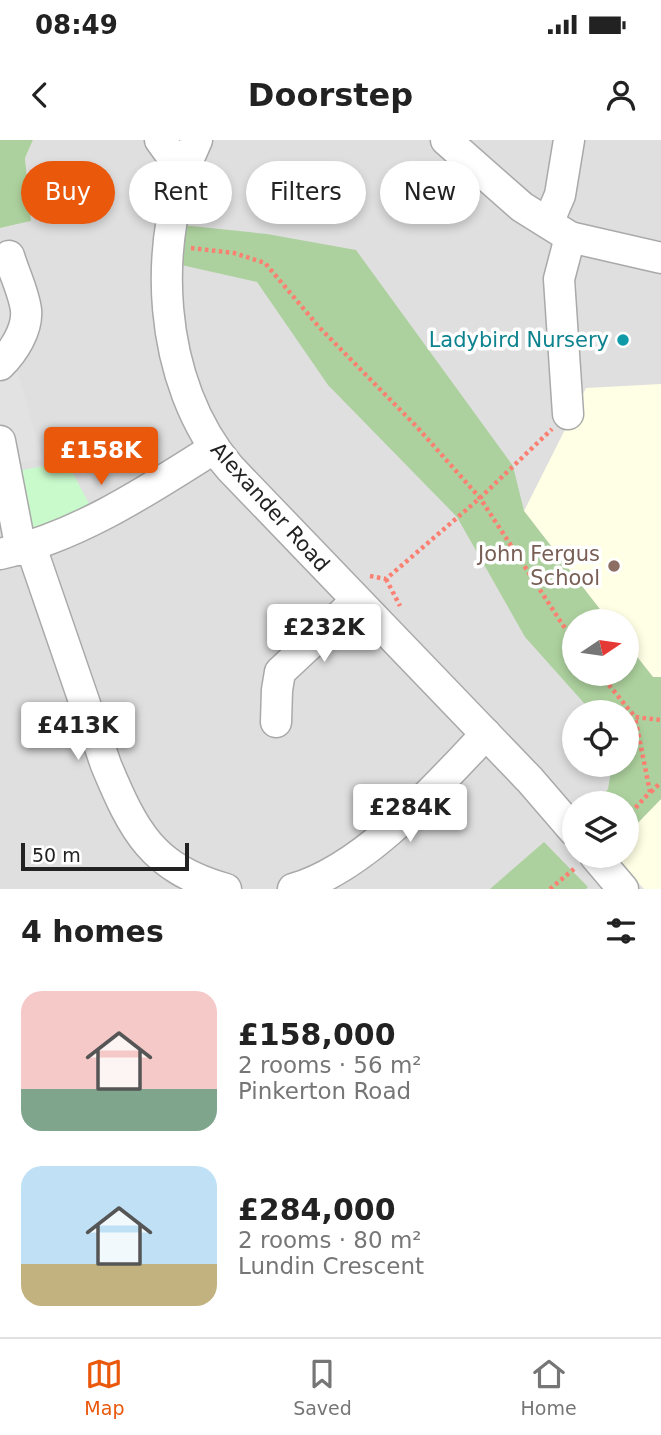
<!DOCTYPE html>
<html lang="en">
<head>
<meta charset="utf-8">
<style>
	:root { --surface:#fff; --page:#f2f2f2; --text:#222; --muted:#767676; --line:#e0e0e0; --accent:#ea580c }
	body { margin:0; font-family:"DejaVu Sans",sans-serif; background:var(--page); color:var(--text); height:100vh; display:flex; flex-direction:column; font-size:26px; white-space:nowrap }
	* { box-sizing:border-box; margin:0 }
	p { font-size:23px; color:var(--muted) }
	.icon { flex:none; width:38px; height:38px; fill:none; stroke:currentColor; stroke-width:2; stroke-linecap:round; stroke-linejoin:round }
	.map { position:relative; height:749px; overflow:hidden }
	.drawer { display:flex; flex-direction:column; background:var(--surface); flex:1 }
	.drawer>* { flex:none }
	.hud { position:absolute; left:21px; top:21px; width:620px; height:63px; display:flex; gap:14px }
	.needle { width:46px; rotate:77deg }
	.controls { position:absolute; left:562px; top:469px; display:grid; gap:14px }
	.controls a { display:grid; place-items:center; width:77px; height:77px; border-radius:50%; background:var(--surface); box-shadow:0 4px 10px #0003; font-size:35px }
	.scale { position:absolute; left:21px; bottom:18px; width:168px; box-sizing:border-box; padding-left:7px; border:4px solid #222; border-top:0; font-size:19px; line-height:24px; white-space:nowrap; color:#222; -webkit-text-stroke:5px #fff; paint-order:stroke }
	.price { position:absolute; translate:-50% -60px; padding:0 16px; border-radius:7px; background:#fff; color:#222; font-size:23px; line-height:46px; filter:drop-shadow(0 2px 4px #0008) }
	.price::after { content:''; position:absolute; left:50%; top:42px; width:21px; height:16px; margin-left:-10px; background:inherit; clip-path:polygon(0 0,100% 0,50% 100%) }
	.price.on { background:var(--accent); color:#fff }
	ul { padding:0; list-style:none }
	li { display:flex; align-items:center; gap:21px; height:175px; padding:0 21px }
	li span { display:grid; place-items:center; flex:none; width:196px; height:140px; border-radius:21px; color:#555 }
	li>.icon { margin-inline-start:auto }
	span .icon { width:84px; height:84px; fill:#fffc; stroke-width:1 }
	li b { font-size:30px }
	h2 { display:flex; justify-content:space-between; align-items:center; height:84px; padding:0 21px; font-size:30px }
	.tag { padding:0 24px; border-radius:32px; background:var(--surface); box-shadow:0 4px 10px #0003; font-size:24px; line-height:63px }
	.tag.on { background:var(--accent); color:#fff }
	.status { display:flex; justify-content:space-between; align-items:center; height:49px; padding:0 35px; background:var(--surface); direction:ltr }
	.status svg { height:19px; fill:currentColor }
	header { display:flex; justify-content:space-between; align-items:center; height:91px; padding:0 21px; background:var(--surface); font-size:32px; font-weight:700 }
	.dock { display:flex; justify-content:space-around; align-items:center; height:98px; border-top:2px solid var(--line); background:var(--surface); font-size:19px; color:var(--muted) }
	.dock a { display:grid; justify-items:center; gap:4px }
	.dock .on { color:var(--accent) }
	.map>svg:first-child { display:block }
</style>
</head>
<body>
<div class="status"><b>08:49</b><svg viewBox="0 0 49 12"><path d="M0 12V9h3v3zM5 12V6h3v6zM10 12V3h3v9zM15 12V0h3v12zM26 1h20v11H26zM47 4h2v5h-2z"/></svg></div>
<header><svg class="icon" aria-label="back" viewBox="0 0 24 24"><path d="M15 5l-7 7 7 7"/></svg>Doorstep<svg class="icon" aria-label="person" viewBox="0 0 24 24"><circle cx="12" cy="8" r="4"/><path d="M4 21q1-7 8-7t8 7"/></svg></header>
<div class="map">
<svg width="661" height="749" viewBox="0 0 661 749">
	<rect width="100%" height="100%" fill="#f2efe9"/>
	<!-- residential -->
	<path fill="#e0dfdf" fill-rule="evenodd" d="M33 0H661V749H0V88L31 81 25 18ZM574 481H626V534H574ZM574 572H626V625H574ZM574 663H626V716H574Z"/>
	<!-- education -->
	<g fill="#ffffe5">
		<polygon points="661,244 661,537 653,537 627,504 626,481 609,481 524,371 586,248"/>
		<polygon points="661,659 661,749 644,749 614,716 626,716 627,694"/>
	</g>
	<!-- forest -->
	<g fill="#add19e">
		<polygon points="0,0 33,0 25,18 31,81 0,88"/>
		<polygon points="172,84 267,94 356,110 513,326 524,371 609,481 574,481 574,534 626,534 627,504 653,537 661,537 661,659 627,694 626,663 596,663 608,649 612,625 626,625 626,572 592,572 525,497 457,377 328,245 257,142 168,122"/>
		<polygon points="544,702 588,747 586,749 490,749"/>
	</g>
	<!-- park -->
	<polygon fill="#c8facc" points="67,322 94,373 26,397 11,332"/>
	<!-- parking -->
	<polygon fill="#e2e2e2" points="13,107 14,220 43,319 0,325 0,213 3,210 0,197 0,110"/>
	<g fill="none" stroke-linecap="round" stroke-linejoin="round">
		<defs>
			<g id="minor">
				<polyline points="160,0 168,11 186,24"/>
				<path d="M197 0C149 99 157 243 230 328L530 640 574 691"/>
				<polyline points="446,0 522,67 570,97 661,118"/>
				<polyline points="548,83 560,55 569,0"/>
				<path d="M0 225C13 212 28 190 26 170 24 153 14 133 9 116"/>
				<polyline points="568,274 559,139 570,97"/>
				<polyline points="0,301 21,410"/>
				<path d="M31 407 106 625C134 692 152 728 226 749"/>
				<path d="M0 414C77 397 147 351 213 309"/>
				<polyline points="276,582 277,550 280,532 356,461"/>
				<polyline points="595,716 623,749"/>
				<path d="M293 749C364 729 436 647 486 594"/>
			</g>
		</defs>
		<!-- minor casing -->
		<use href="#minor" stroke="#a9a9a9" stroke-width="33"/>
		<!-- path -->
		<g stroke="#fa8072" stroke-width="4.5" stroke-dasharray="3.5 3.5" stroke-linecap="butt">
			<polyline points="191,108 234,113 265,123 319,187 417,287 480,358 574,502"/>
			<polyline points="370,436 386,439 480,358 552,289"/>
			<polyline points="386,439 400,466"/>
			<polyline points="600,534 635,577 661,580"/>
			<polyline points="651,652 661,642"/>
			<polyline points="626,678 650,652 635,577"/>
			<polyline points="550,749 574,729"/>
		</g>
		<!-- minor -->
		<use href="#minor" stroke="#fff" stroke-width="30"/>
	</g>
	<!-- markers -->
	<circle fill="#0f9aa8" stroke="#fff" stroke-width="2.5" cx="623" cy="200" r="7"/>
	<circle fill="#8d6e63" stroke="#fff" stroke-width="2.5" cx="614" cy="426" r="7"/>
	<g text-anchor="middle" dominant-baseline="central" stroke-width="7" stroke-linejoin="round" paint-order="stroke">
		<!-- culture labels -->
		<g font-size="21" fill="#0d838f" stroke="#fff" text-anchor="end">
			<text x="609" y="200">Ladybird Nursery</text>
		</g>
		<!-- street labels -->
		<g font-size="21" fill="#222" stroke="#fff">
			<text transform="translate(270 367) rotate(48)">Alexander Road</text>
		</g>
		<!-- education labels -->
		<g font-size="21" fill="#785e54" stroke="#fff" text-anchor="end">
			<text x="600" y="414">John Fergus<tspan x="600" dy="24">School</tspan></text>
		</g>
	</g>
</svg>
<div class="controls">
<a><svg class="needle" viewBox="-14 -14 28 28"><path d="M0-13l5 13h-10z" fill="#e53935"/><path d="M0 13l5-13h-10z" fill="#767676"/></svg></a>
<a><svg class="icon" aria-label="locate" viewBox="0 0 24 24"><circle cx="12" cy="12" r="6"/><path d="M12 2v4M12 18v4M2 12h4M18 12h4"/></svg></a>
<a><svg class="icon" aria-label="layers" viewBox="0 0 24 24"><path d="M12 4l9 5-9 5-9-5zM3 14l9 5 9-5"/></svg></a>
</div>
<div class="scale">50 m</div>
<b class="price on" style="left:101px;top:347px">£158K</b>
<b class="price" style="left:324px;top:524px">£232K</b>
<b class="price" style="left:78px;top:622px">£413K</b>
<b class="price" style="left:410px;top:704px">£284K</b>
<div class="hud">
<a class="tag on">Buy</a>
<a class="tag">Rent</a>
<a class="tag">Filters</a>
<a class="tag">New</a>
</div>
</div>
<section class="drawer">
<h2>4 homes<svg class="icon" aria-label="filters" viewBox="0 0 24 24"><path d="M4 7h16M4 17h16"/><circle cx="9" cy="7" r="2"/><circle cx="15" cy="17" r="2"/></svg></h2>
<ul>
<li><span style="background:linear-gradient(#f6c9c9 70%,#7fa58c 0)"><svg class="icon" aria-label="home" viewBox="0 0 24 24"><path d="M3 11l9-7 9 7M6 9v11h12V9"/></svg></span><div><b>£158,000</b><p>2 rooms · 56 m²</p><p>Pinkerton Road</p></div></li>
<li><span style="background:linear-gradient(#bfe0f5 70%,#c2b280 0)"><svg class="icon" aria-label="home" viewBox="0 0 24 24"><path d="M3 11l9-7 9 7M6 9v11h12V9"/></svg></span><div><b>£284,000</b><p>2 rooms · 80 m²</p><p>Lundin Crescent</p></div></li>
</ul>
</section>
<nav class="dock">
<a class="on"><svg class="icon" aria-label="map" viewBox="0 0 24 24"><path d="M3 6l6-2 6 2 6-2v14l-6 2-6-2-6 2zM9 4v14M15 6v14"/></svg>Map</a>
<a><svg class="icon" aria-label="saved" viewBox="0 0 24 24"><path d="M7 4h10v16l-5-4-5 4z"/></svg>Saved</a>
<a><svg class="icon" aria-label="home" viewBox="0 0 24 24"><path d="M3 11l9-7 9 7M6 9v11h12V9"/></svg>Home</a>
</nav>
</body>
</html>
